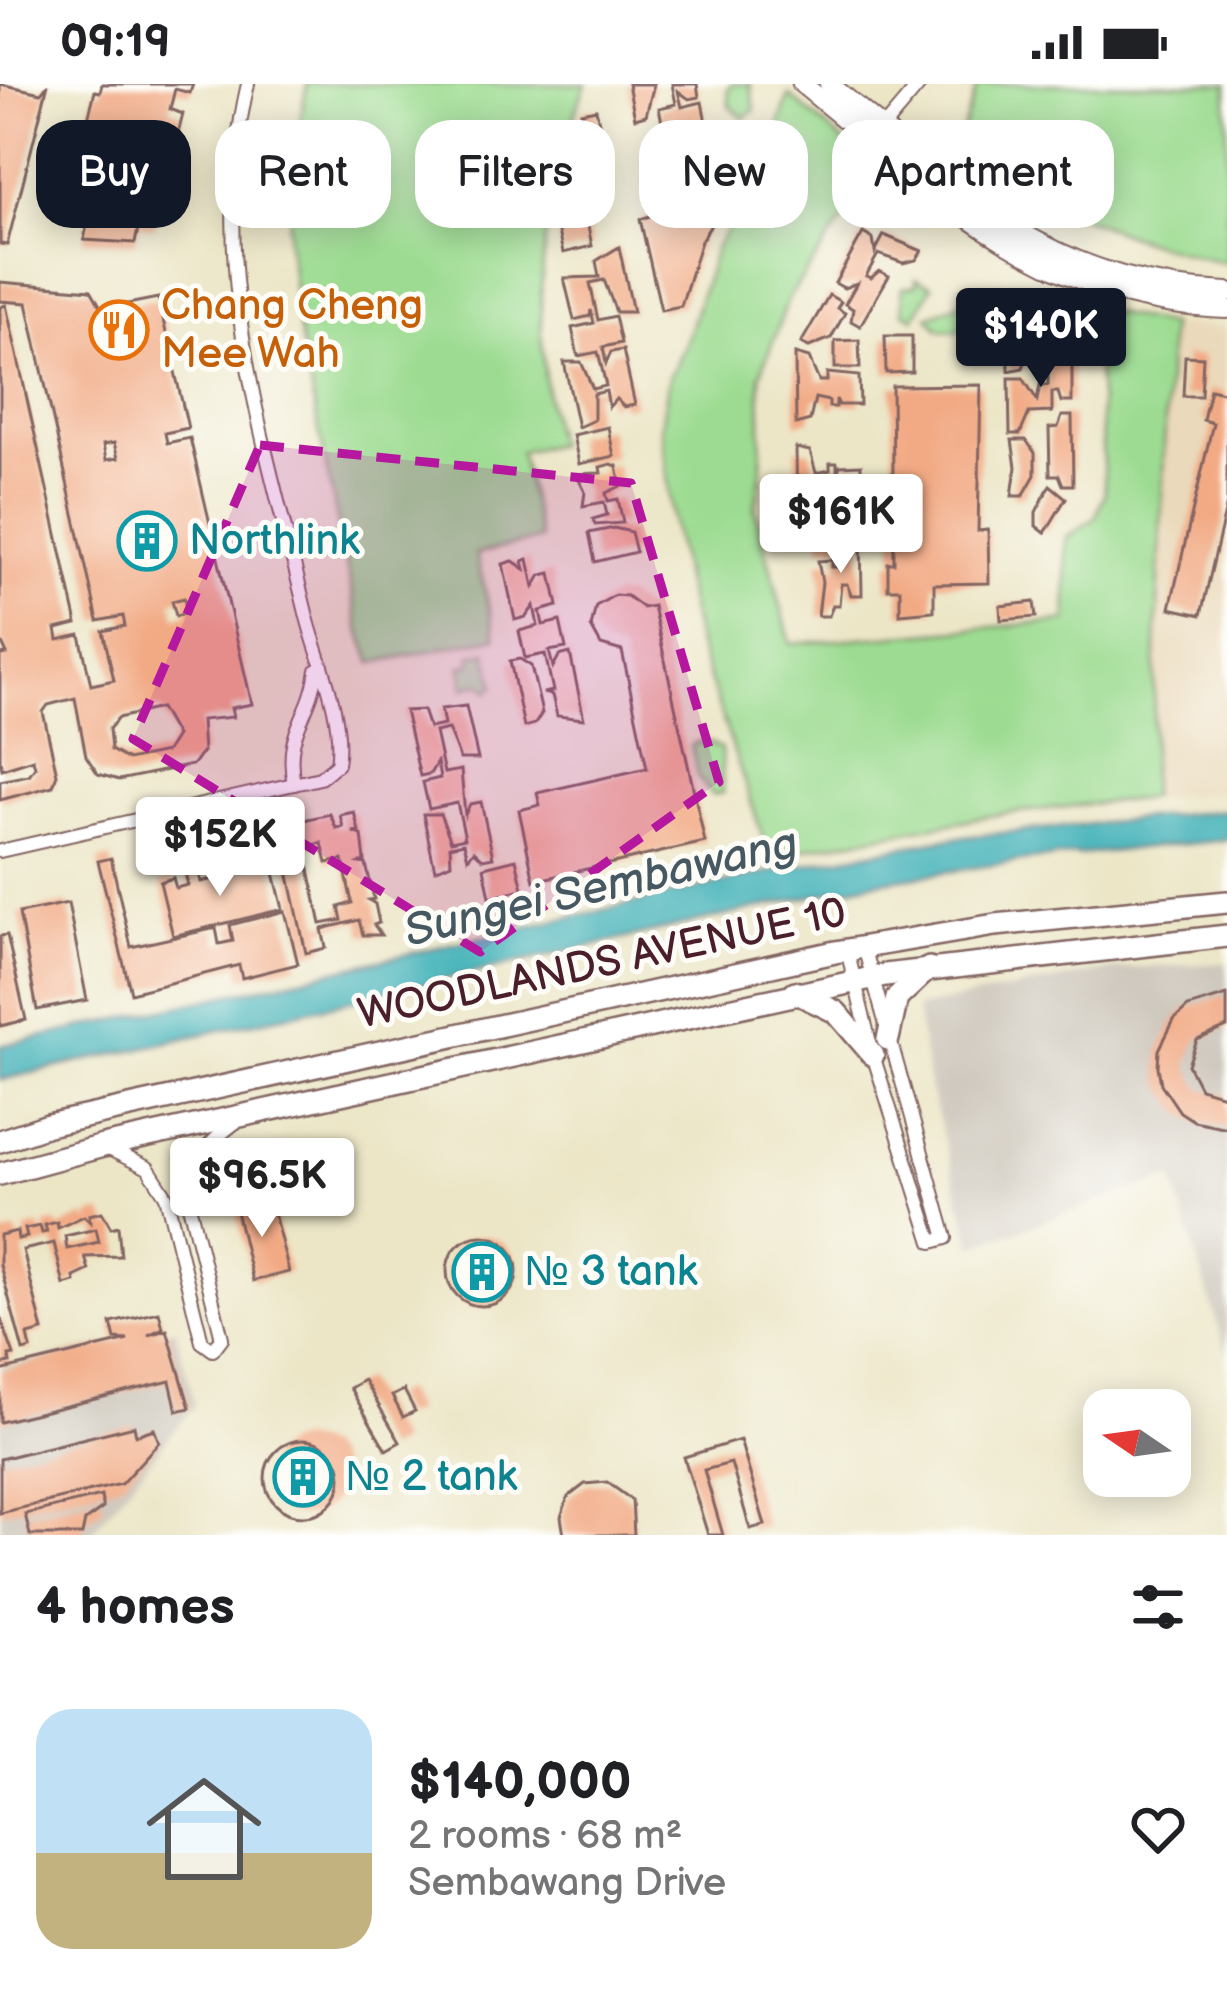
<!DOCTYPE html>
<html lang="en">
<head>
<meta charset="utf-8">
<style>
	:root { --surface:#fff; --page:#f6f6f6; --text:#202124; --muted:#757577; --accent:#111827 }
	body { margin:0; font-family:"Balsamiq Sans",sans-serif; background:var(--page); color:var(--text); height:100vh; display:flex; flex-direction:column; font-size:45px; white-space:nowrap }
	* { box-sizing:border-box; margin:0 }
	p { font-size:39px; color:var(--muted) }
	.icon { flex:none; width:66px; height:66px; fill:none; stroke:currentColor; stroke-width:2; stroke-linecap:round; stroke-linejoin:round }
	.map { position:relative; height:1451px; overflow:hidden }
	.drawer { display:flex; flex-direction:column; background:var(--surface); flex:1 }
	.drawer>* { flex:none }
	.guide { position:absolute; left:36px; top:36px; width:1155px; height:108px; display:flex; gap:24px }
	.needle { width:78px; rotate:283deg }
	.tools { position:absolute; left:1083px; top:1305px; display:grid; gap:24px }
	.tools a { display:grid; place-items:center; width:108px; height:108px; border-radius:24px; background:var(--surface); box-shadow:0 6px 30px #0003; font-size:60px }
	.price { position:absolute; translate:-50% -102px; padding:0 27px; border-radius:12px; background:#fff; color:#222; font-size:39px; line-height:78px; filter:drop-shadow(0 3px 6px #0008) }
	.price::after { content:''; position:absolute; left:50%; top:72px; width:36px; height:27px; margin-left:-18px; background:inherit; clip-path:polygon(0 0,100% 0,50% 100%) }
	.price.on { background:var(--accent); color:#fff }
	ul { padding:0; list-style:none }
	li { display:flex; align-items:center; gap:36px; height:300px; padding:0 36px }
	li span { display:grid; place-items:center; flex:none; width:336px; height:240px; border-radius:36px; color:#555 }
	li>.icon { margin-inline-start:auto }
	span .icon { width:144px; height:144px; fill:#fffc; stroke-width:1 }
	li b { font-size:51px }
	h2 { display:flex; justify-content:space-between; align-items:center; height:144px; padding:0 36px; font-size:51px }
	.pill { padding:0 42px; border-radius:36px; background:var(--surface); box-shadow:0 6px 30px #0003; font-size:42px; line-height:108px }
	.pill.on { background:var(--accent); color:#fff }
	.status { display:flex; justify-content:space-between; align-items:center; height:84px; padding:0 60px; background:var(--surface); direction:ltr }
	.status svg { height:33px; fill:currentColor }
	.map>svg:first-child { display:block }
</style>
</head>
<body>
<div class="status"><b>09:19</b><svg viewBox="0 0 49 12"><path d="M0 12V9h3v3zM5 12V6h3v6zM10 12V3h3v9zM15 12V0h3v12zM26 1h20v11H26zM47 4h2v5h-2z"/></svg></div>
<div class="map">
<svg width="1227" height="1451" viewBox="0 0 1227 1451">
	<rect width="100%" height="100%" fill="#fdfcf7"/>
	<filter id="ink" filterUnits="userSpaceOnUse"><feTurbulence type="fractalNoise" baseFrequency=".00833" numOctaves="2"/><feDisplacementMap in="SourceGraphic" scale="24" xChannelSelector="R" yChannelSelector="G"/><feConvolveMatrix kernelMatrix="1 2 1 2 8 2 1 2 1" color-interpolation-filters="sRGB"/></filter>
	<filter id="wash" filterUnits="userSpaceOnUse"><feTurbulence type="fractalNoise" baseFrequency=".004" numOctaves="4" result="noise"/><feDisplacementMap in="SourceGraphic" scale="48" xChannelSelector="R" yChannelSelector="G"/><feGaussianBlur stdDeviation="2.7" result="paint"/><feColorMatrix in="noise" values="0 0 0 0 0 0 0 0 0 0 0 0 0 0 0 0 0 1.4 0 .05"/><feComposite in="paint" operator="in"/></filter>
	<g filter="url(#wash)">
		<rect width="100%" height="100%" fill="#ece6c7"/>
		<!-- built -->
		<polygon fill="#ead9ba" points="1169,241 1227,244 1227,708 1150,714"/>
		<!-- industrial -->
		<g fill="#cac3b8">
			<polygon points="1227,879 1227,1271 1172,1093 973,1162 930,1006 916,924 1115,885"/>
			<polygon points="175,1245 195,1321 89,1451 0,1451 0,1284"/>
		</g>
		<!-- green -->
		<g fill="#9cdb91" stroke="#737d5e" stroke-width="3">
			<path d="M307 0H586C538 119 529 236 556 360L520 368 540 455 476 470 496 553 372 579 359 543 299 247 288 156 293 78Z"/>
			<polygon points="733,0 750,0 755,26 744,34 729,21 728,3"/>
			<path d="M978 0H1227V179C1156 164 997 114 963 45Z"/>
			<polygon points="789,11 925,127 864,118 853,122 788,215 760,292 762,385 755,426 791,560 1067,537 1066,454 1095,434 1105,410 1094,225 1169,241 1150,714 1001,730 769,771 698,562 674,447 661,342 669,294 685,261 716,163 760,97"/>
			<polygon points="916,195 932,202 914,234 903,228 902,204 916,201"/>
			<polygon points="973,214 974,231 956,247 939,245 928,232"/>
			<polygon points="487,568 495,601 489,607 480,599 464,604 461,583 469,581 472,571"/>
			<polygon points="697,658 710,658 721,665 723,709 713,711 698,694 691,662"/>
		</g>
		<!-- water -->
		<polygon fill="#41b1b8" stroke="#466872" stroke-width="3" points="1227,726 1227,756 1027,776 870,799 0,996 0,962 806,780 945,755"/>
		<g id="blocks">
			<!-- building -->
			<g fill="#f2aa85" fill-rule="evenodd">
				<polygon points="0,0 41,9 48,0 7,161 0,160"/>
				<polygon points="102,0 193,0 190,9 175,5 170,25 183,30 154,144 139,141 135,159 84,156 88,136 66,122 95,7 100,8"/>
				<polygon points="628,0 654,0 646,31 635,34"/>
				<polygon points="672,0 697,0 699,13 689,15 678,7 682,23 702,18 708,48 688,52 695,84 710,80 709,51 725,44 737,100 720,100 713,85 699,88 702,104 692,100 688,111 677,114 665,57 676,55 686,63 682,47 665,51 659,24 676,20"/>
				<polygon points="596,25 611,93 593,97 581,28"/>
				<polygon points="732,107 701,157 681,222 661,226 640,135"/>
				<polygon points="585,128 592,162 563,169 555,135"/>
				<polygon points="863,149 873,155 875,168 884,151 922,167 916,176 903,179 878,170 866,192 871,194 879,187 889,192 860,242 851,237 853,225 845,220 857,199 844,204 835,199"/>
				<polygon points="619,163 633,228 616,228 604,196 590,199 598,236 615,232 621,259 603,263 606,279 611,268 623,266 635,321 624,323 616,315 609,323 606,307 594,310 594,336 578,343 564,278 581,278 593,305 606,302 598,268 578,272 572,244 594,239 591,226 590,232 574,236 564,194 599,193 596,177"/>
				<path d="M0 198 91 206 102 225 158 214 188 344 165 349 167 359 190 354 252 620 231 624 233 633 201 636 203 668 192 681 119 696 98 690 86 672 75 614 48 621 43 628 57 690 53 702 0 716V697L29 691 35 683 33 675 2 685 0 676V571L7 570 0 555V223L6 221 77 540 56 545 58 556 80 551 91 601 114 596 103 547 125 542 123 532 98 537 27 219 0 217ZM114 359 118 374 106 376 103 361ZM184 514 187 529 176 532 172 517ZM160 624 176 652 166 668 128 676 111 666 109 645 118 634Z"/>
				<polygon points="829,211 841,218 837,224 845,229 831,254 809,263 801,259"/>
				<polygon points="1019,218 1028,229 1028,243 1072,234 1072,245 1051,258 1032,258 1023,284 1009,287 1008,219"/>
				<polygon points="885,252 912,252 912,288 886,289"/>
				<polygon points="859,256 860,284 835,284 835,257"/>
				<polygon points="1061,261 1072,261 1072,318 1061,318 1058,308 1052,308 1052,328 1029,329 1020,350 1010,350 1009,294 1023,294 1037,316 1040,301 1048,301 1048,272 1057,272"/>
				<polygon points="795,270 809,274 819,297 827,297 827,289 859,292 860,321 839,321 836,315 836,323 829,323 829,317 815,314 810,336 796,340"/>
				<polygon points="1185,272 1203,273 1201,312 1183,312"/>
				<polygon points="981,301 978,447 988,446 989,499 934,500 934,527 900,530 900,505 888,505 888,479 894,479 892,302"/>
				<polygon points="1210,305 1227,309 1227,419 1201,531 1170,524 1213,339 1203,336"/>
				<polygon points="1062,332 1072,332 1073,401 1063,401 1059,391 1050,391 1049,344 1058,343"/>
				<polygon points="608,343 614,372 579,380 573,351"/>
				<polygon points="1012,356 1026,356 1035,369 1035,391 1023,412 1012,412 1016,383"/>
				<polygon points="796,364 810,367 816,389 830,386 830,379 837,379 837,388 840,382 861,381 861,410 829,413 829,405 820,405 811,429 797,433"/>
				<polygon points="611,380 617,382 621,402 606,409 608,417 618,415 623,439 595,441 593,435 607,431 604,418 583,422 585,408 576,390 601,389 600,383"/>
				<polygon points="1050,401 1066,414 1045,449 1036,442 1036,428"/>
				<polygon points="861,417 862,446 841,446 841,462 820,463 820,437 837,437 837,419"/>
				<polygon points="614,444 631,448 636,468 595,478 589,449"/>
				<polygon points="850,454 861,454 862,511 851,511 847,500 841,500 839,521 833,521 829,532 818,532 822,498 818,477 832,476 832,483 838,483 838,465 847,465"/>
				<polygon points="528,475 534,503 541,491 551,489 558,522 540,527 543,541 560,537 566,564 549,567 553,583 559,572 570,569 584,635 557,632 552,611 543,609 553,607 545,570 525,574 519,547 538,542 534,522 526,533 515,536 503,480 513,477 525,485 523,477"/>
				<polygon points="615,511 627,512 643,524 653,522 705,758 534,797 519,726 540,721 537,709 647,684 622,567 601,561 591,543 596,522"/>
				<polygon points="1034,518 1036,533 1001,536 1000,522"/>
				<polygon points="520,575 531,582 542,629 535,640 524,643 510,577"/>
				<polygon points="466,622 478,675 460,675 448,645 435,648 444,689 461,686 465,731 470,720 481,718 493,773 483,775 474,767 468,774 464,759 450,762 451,779 435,786 423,730 440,730 451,757 465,754 457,719 429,725 423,698 440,694 437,678 430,690 420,692 405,627 423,626 429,644 444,641 441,625"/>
				<polygon points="266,726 278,778 218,792 208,746 226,742 225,736"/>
				<path d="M354 728 359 747 353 748 362 751 365 777 360 779 366 780 374 815 369 816 375 820 379 839 374 841 381 851H363L359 836 322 845 326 864 306 869 278 742 330 730 336 744 343 743 340 731ZM322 759 327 779 343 776 352 819 339 823 342 836 321 840 304 763Z"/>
				<polygon points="111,774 131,863 216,844 219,860 233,857 230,841 285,827 298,880 242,894 239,881 131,909 98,777"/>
				<polygon points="516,775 523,805 490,813 484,783"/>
				<polygon points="272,781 283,825 173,852 160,798 173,794 176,804 188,801 185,789 198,786 201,798"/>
				<polygon points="68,819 87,916 37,926 19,829"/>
				<polygon points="7,851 26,936 0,942 0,852"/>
				<polygon points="1227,911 1227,943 1197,956 1188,981 1200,1004 1227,1012 1227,1044 1194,1037 1180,1028 1161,1000 1158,983 1159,966 1174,936 1188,923"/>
				<polygon points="270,1114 289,1188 253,1197 235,1123"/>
				<path d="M102 1128 111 1144 118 1142 121 1172 85 1173 89 1186 74 1193 75 1198 64 1201 54 1159 23 1166 43 1247 28 1251 31 1265 23 1267 0 1181V1151L17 1147 18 1155 27 1153 25 1145 40 1142 42 1149 47 1148 45 1141 57 1138 58 1144 84 1132 90 1138 89 1131ZM96 1145 99 1158 67 1165 65 1152Z"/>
				<circle cx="482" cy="1187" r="35"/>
				<polygon points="159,1228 163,1244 148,1251 167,1246 190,1324 177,1327 170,1297 0,1338 0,1287 128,1256 115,1255 111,1239"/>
				<polygon points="0,1232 14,1271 9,1272 10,1279 0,1281"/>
				<polygon points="364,1296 400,1358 386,1366 350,1304"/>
				<polygon points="404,1306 415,1327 403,1333 392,1312"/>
				<polygon points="134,1342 136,1351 154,1345 159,1358 121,1400 0,1429 0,1375"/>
				<circle cx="303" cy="1394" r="38"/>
				<polygon points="740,1356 765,1441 750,1445 731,1379 704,1386 723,1451 708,1451 684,1373"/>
				<polygon points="607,1398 632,1416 634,1451 564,1451 561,1433 568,1413 585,1400"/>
				<polygon points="101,1412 103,1424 85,1437 82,1451 30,1451 25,1430"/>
			</g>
		</g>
	</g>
	<g filter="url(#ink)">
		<use href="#blocks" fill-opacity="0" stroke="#836562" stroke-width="3"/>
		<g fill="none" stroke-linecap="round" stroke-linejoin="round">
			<defs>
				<g id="minor">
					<polyline points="881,46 920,0"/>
					<path d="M294 700C283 646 311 634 317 586"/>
					<path d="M0 767 320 694 337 680C345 632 317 575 306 529 264 355 205 180 248 0"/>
					<polyline points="847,866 873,971 932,1158 946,1154 864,863"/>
					<path d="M105 1063 148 1084 166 1112 202 1258 213 1266 222 1254 187 1113C190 1077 208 1059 236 1038"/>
				</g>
				<g id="secondary">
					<path d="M802 0C942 113 1035 217 1227 225"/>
					<path d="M829 0C962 107 1045 200 1227 208"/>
				</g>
				<g id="primary">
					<polyline points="795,908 836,928 873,971"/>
					<polyline points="888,955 897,914 929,884"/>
					<polyline points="0,1057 48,1041 835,868 995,841 1227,818"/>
					<polyline points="0,1090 103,1062 885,891 1227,852"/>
				</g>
			</defs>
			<!-- minor casing -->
			<use href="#minor" stroke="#836562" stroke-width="16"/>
			<!-- secondary casing -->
			<use href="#secondary" stroke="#836562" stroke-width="22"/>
			<!-- primary casing -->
			<use href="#primary" stroke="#836562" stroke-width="26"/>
			<!-- minor -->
			<use href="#minor" stroke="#fff" stroke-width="12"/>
			<!-- secondary -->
			<use href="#secondary" stroke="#fff" stroke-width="18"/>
			<!-- primary -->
			<use href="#primary" stroke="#fff" stroke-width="21"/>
		</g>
	</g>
	<!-- marked area -->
	<path fill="#b5179e" fill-opacity="0.2" stroke="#b5179e" stroke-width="9" stroke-dasharray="24 15" stroke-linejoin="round" d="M260 361 631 399 719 698 480 868 133 655Z"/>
	<!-- icons -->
	<defs>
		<symbol id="restaurant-ring" viewBox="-11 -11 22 22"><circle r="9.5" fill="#fdfcf7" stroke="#e8710a" stroke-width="1.5"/><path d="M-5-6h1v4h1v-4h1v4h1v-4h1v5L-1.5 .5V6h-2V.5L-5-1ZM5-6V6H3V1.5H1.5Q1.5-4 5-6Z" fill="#e8710a"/></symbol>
		<symbol id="building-ring" viewBox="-11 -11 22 22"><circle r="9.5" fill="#fdfcf7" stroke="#0f9aa8" stroke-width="1.5"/><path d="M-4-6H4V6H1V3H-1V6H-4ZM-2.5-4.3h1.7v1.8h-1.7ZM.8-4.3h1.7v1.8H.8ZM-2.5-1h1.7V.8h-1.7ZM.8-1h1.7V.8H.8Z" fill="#0f9aa8"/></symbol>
	</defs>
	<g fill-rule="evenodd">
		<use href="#restaurant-ring" x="86" y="213" width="66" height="66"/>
		<use href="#building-ring" x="114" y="424" width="66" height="66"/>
		<use href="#building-ring" x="449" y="1155" width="66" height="66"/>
		<use href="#building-ring" x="270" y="1360" width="66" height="66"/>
	</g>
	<g text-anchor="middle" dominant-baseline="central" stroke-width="10" stroke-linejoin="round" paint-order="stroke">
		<!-- food labels -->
		<g font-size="42" fill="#c56008" stroke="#fdfcf7" text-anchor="start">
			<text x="161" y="222">Chang Cheng<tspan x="161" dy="48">Mee Wah</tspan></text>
		</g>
		<!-- culture labels -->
		<g font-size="42" fill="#0d838f" stroke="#fdfcf7" text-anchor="start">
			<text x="189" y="457">Northlink</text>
			<text x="524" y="1188">№ 3 tank</text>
			<text x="345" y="1393">№ 2 tank</text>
		</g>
		<!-- street labels -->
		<g font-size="42" fill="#4a1f2b" stroke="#fdfcf7">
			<text transform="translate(602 880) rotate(-12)">WOODLANDS AVENUE 10</text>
		</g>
		<!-- water labels -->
		<g font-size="45" font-style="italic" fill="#465963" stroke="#fdfcf7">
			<text transform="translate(601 804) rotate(-13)">Sungei Sembawang</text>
		</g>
	</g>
</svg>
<div class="tools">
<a><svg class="needle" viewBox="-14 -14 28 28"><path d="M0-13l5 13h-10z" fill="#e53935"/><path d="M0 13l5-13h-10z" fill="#757577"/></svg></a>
</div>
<b class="price on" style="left:1041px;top:306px">$140K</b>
<b class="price" style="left:841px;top:492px">$161K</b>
<b class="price" style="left:220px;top:815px">$152K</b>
<b class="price" style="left:262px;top:1156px">$96.5K</b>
<div class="guide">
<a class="pill on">Buy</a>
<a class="pill">Rent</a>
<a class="pill">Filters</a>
<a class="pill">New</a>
<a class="pill">Apartment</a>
</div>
</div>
<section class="drawer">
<h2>4 homes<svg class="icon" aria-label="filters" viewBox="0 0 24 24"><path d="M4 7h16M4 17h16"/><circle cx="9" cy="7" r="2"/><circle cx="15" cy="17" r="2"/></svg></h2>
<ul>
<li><span style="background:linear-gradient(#bfe0f5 60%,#c2b280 0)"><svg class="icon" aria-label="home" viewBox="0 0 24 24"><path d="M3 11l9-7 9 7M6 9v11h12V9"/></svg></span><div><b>$140,000</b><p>2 rooms · 68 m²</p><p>Sembawang Drive</p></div><svg class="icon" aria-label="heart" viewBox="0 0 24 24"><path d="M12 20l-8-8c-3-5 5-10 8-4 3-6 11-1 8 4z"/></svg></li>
</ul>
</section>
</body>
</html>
